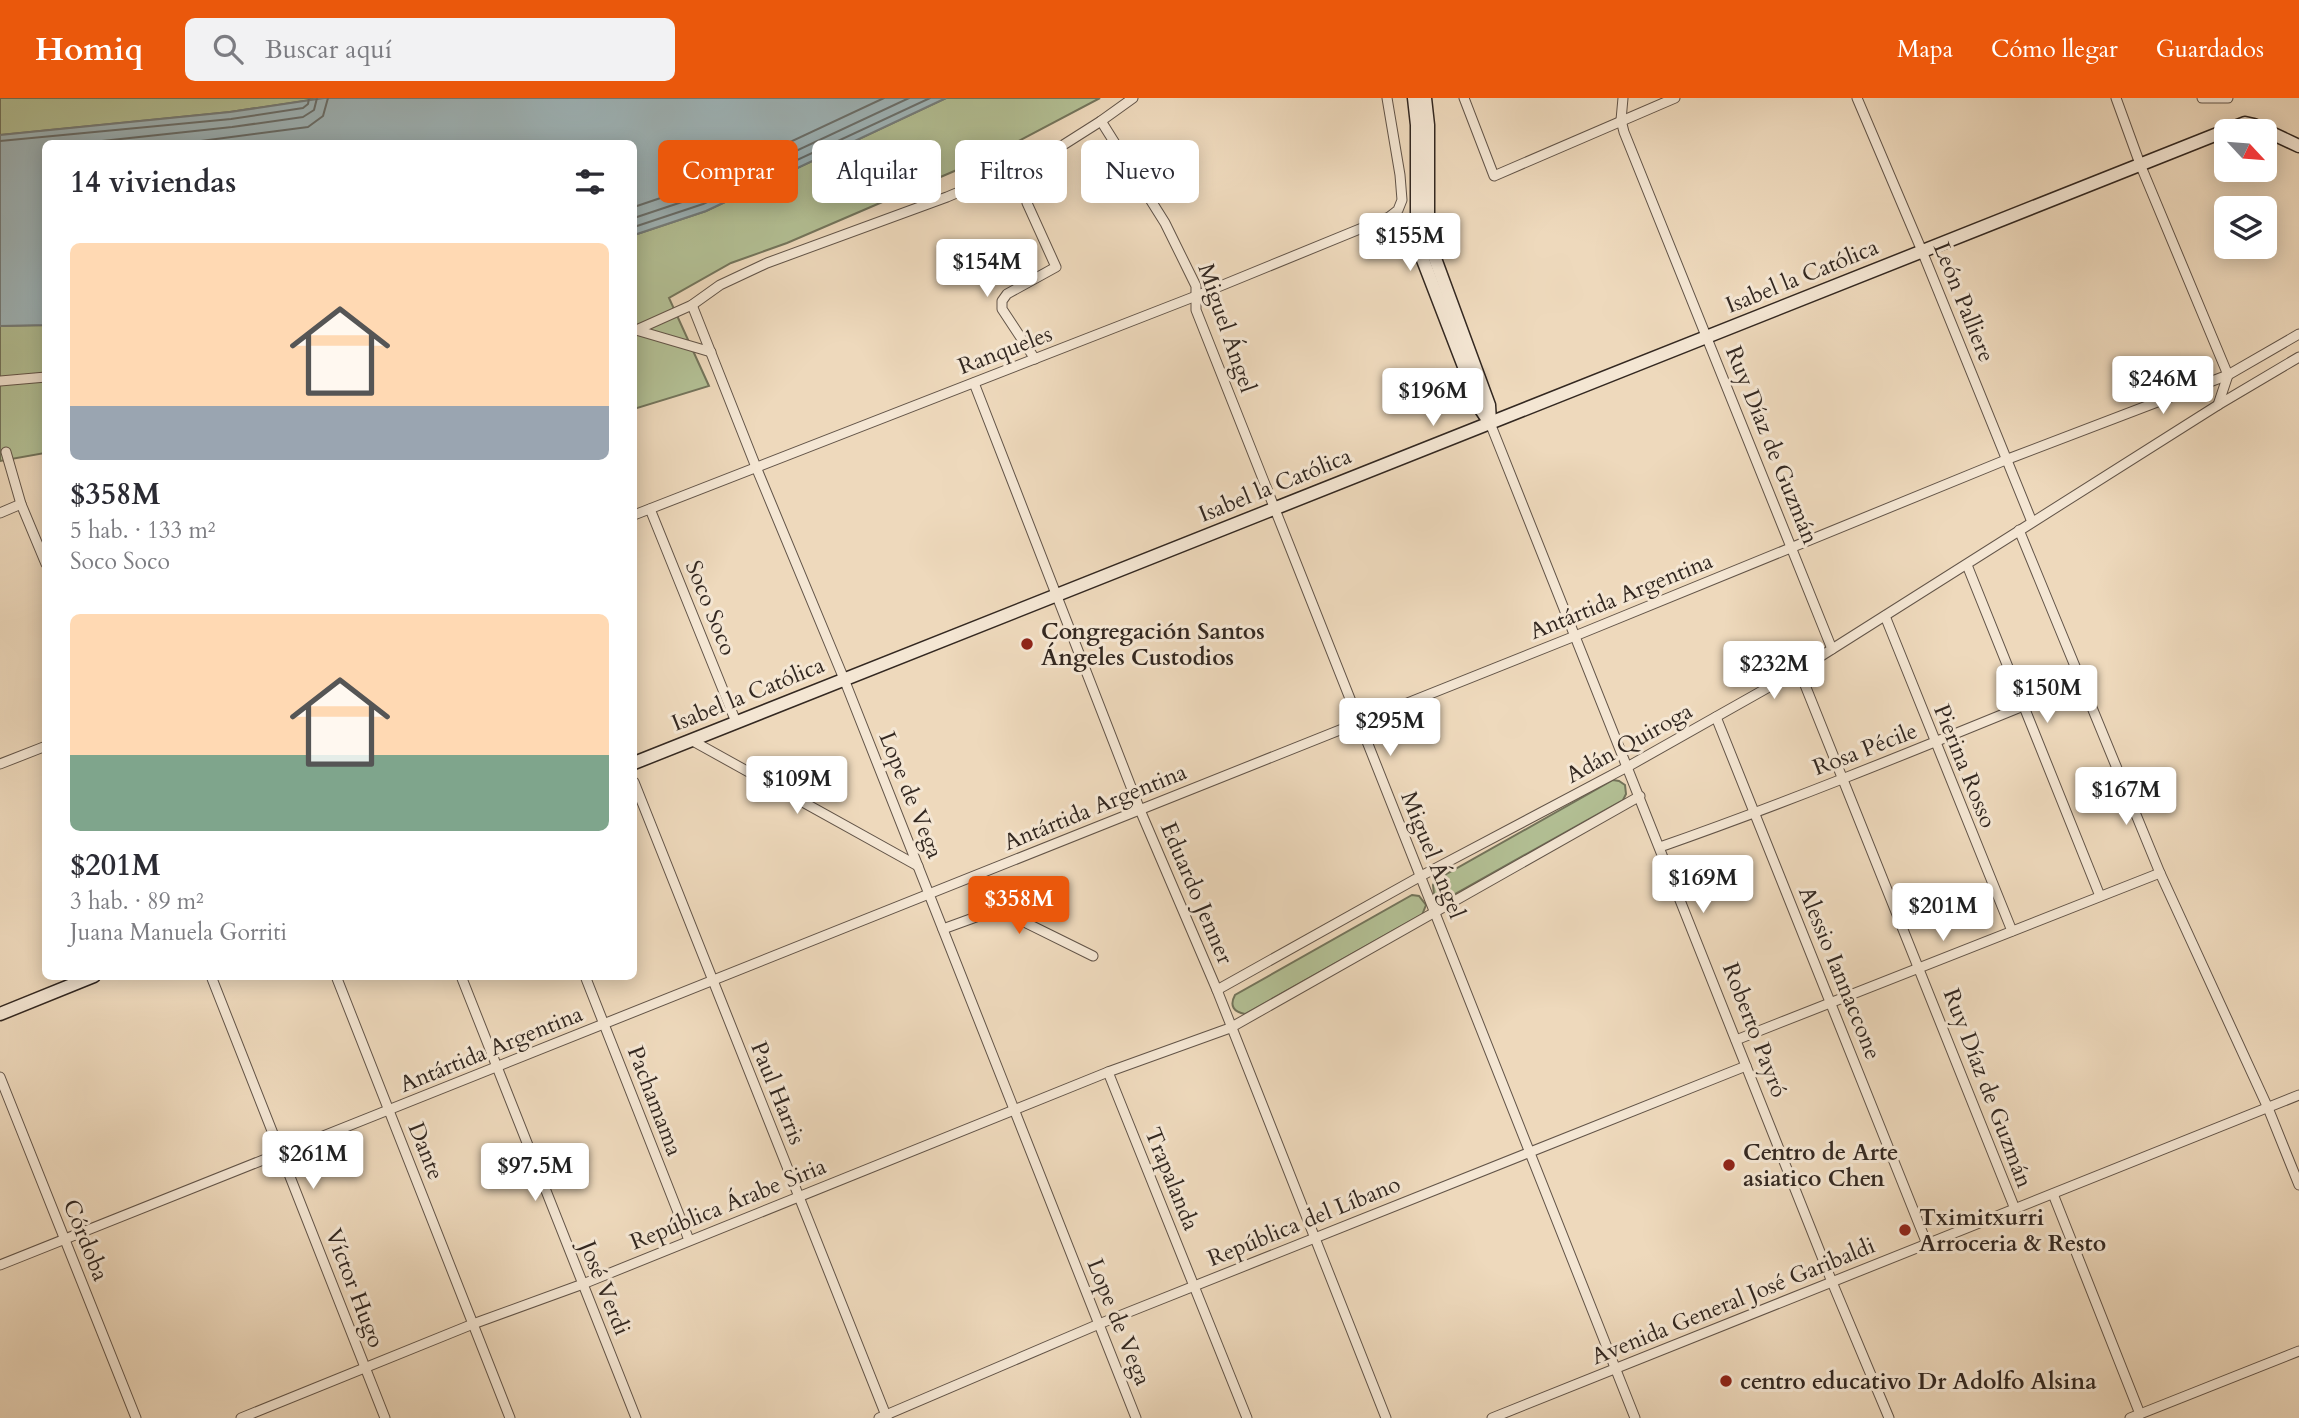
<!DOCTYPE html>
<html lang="es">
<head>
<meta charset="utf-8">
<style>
	:root { --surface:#fff; --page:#f2f2f3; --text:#2b2b33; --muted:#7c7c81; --accent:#ea580c }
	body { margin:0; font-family:Cardo,serif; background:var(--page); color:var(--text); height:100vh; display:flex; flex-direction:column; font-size:26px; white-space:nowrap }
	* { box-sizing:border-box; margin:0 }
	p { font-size:23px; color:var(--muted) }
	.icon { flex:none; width:38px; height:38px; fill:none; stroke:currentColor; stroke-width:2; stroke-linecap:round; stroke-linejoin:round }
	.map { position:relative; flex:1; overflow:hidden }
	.drawer { position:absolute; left:42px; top:42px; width:595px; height:840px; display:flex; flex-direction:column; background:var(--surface); border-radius:10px; box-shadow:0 4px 18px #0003 }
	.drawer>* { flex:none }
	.banner { position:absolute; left:658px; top:42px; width:665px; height:63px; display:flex; gap:14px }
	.needle { width:46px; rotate:116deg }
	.tools { position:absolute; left:2214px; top:21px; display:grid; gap:14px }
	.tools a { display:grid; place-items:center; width:63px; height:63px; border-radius:10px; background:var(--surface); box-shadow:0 4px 18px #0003; font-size:35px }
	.price { position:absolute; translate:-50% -60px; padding:0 16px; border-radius:7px; background:#fff; color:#222; font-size:23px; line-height:46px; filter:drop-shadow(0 2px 4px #0008) }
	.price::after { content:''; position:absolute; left:50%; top:42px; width:21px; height:16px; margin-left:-10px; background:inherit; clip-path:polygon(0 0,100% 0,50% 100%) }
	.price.on { background:var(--accent); color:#fff }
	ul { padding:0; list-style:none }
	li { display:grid; align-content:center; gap:14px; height:371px; padding:0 28px }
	li span { display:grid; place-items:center; height:217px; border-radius:10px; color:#555 }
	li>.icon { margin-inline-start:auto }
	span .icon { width:126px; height:126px; fill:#fffc; stroke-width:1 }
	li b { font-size:30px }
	h2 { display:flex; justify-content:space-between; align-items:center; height:84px; padding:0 28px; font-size:30px }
	.tag { padding:0 24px; border-radius:10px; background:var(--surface); box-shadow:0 4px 18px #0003; font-size:24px; line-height:63px }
	.tag.on { background:var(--accent); color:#fff }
	header { display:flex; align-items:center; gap:42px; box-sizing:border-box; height:98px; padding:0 35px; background:var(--accent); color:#fff }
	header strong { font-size:33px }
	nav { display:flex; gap:38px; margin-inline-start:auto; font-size:24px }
	.search { width:490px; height:63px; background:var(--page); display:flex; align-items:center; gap:18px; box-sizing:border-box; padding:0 24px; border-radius:10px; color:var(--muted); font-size:26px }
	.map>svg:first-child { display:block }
</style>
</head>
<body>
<header>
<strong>Homiq</strong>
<div class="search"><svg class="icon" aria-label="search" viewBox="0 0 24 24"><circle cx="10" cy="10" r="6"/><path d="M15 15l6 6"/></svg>Buscar aquí</div>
<nav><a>Mapa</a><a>Cómo llegar</a><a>Guardados</a></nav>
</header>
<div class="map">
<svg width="2299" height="1320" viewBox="0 0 2299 1320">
	<rect width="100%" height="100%" fill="#eed9bc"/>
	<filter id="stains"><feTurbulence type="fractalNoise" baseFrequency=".00286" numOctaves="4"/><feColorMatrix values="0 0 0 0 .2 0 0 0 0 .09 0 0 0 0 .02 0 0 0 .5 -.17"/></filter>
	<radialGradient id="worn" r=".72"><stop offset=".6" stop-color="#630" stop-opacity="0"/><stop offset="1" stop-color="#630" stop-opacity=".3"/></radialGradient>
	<!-- green -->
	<g fill="#b3c095" stroke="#73745b" stroke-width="2">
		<polygon points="0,0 324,0 230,14 0,37"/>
		<polygon points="946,0 1100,0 994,56 787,145 731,165 669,200 709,288 634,311 634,137 706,113"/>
		<polygon points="45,227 45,355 0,363 0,228"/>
		<polygon points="1613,682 1619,683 1625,687 1626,696 1623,702 1446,801 1438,799 1434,796 1433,787 1436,782"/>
		<path d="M1412 797 1419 798 1426 807 1422 817 1418 819 1245 916C1234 914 1229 908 1235 897Z"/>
	</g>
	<!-- water -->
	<polygon fill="#9fb7bc" stroke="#747e7e" stroke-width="2" points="324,0 946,0 706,113 634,137 634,46 46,46 45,227 0,228 0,37 230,14"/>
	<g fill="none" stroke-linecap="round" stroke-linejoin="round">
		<!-- shore -->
		<g stroke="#69706e" stroke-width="2">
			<polyline points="0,43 231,21 303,10 308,6 309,0"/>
			<polyline points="74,46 232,29 303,19 314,12 317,0"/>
			<polyline points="178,46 308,29 323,18 328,0"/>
			<polyline points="634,109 696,88 884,0"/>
			<polyline points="634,120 700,98 909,0"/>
			<polyline points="634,129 703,106 930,0"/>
		</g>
		<defs>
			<g id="street">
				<polyline points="1464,0 1494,78 1675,0"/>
				<polyline points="1623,0 1621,22 1624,34 1832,551"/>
				<polyline points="1857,0 1922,153 2032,424"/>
				<polyline points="2116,0 2140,66 2228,277 2218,307"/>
				<polyline points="2202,0 2228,0"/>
				<polyline points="1101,23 1165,125 1196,188 1196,212 1635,1320"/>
				<polyline points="1027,105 1056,169 1007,196 1002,203 1002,211 1035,261"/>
				<polyline points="692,207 756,369 844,581 1136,1320"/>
				<polyline points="636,232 711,254"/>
				<polyline points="634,233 692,207 720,187 767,165 947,99 1049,56 1101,23 1133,0"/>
				<polyline points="0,283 46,279"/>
				<polyline points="974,285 1140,712 1217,892 1386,1320"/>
				<polyline points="1490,325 1832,1184 1889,1320"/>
				<polyline points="6,354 21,406 46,466"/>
				<polyline points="650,411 736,624"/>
				<polyline points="0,415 21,406"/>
				<polyline points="634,417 1196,198 1389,119 1398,112 1402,102 1400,77 1387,0"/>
				<polyline points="2019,432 2160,775 2268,1010 2299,1087"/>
				<polyline points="1967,467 2100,798"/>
				<polyline points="1885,518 2012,833"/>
				<polyline points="1799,572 2015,1111"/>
				<polyline points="1716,619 1927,1146"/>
				<polyline points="691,642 918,768"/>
				<polyline points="0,666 46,648"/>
				<polyline points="634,684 887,1320"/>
				<path d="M1660 749C1803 699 1942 641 2082 584"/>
				<polyline points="943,831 998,811 1093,858"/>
				<polyline points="211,878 385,1320"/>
				<polyline points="336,878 510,1320"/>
				<polyline points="461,878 636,1320"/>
				<polyline points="585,878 689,1142"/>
				<polyline points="1217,892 1421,778 1629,668 1799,572 2218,307 2299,259"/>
				<polyline points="1736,942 2160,775"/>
				<polyline points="1108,974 1247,1320"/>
				<polyline points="0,979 136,1320"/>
				<polyline points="2053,1096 2140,1316"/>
				<polyline points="0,1167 1575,538 2008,361 2228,277 2299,236"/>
				<polyline points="241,1320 473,1226 583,1186 1108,974 1230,930 1640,698"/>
				<polyline points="879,1320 1099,1226 1746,968"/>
				<polyline points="1492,1320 2299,997"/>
				<polyline points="2130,1320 2299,1253"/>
			</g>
			<g id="secondary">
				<polyline points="1414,0 1417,27 1417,133 1423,162 1480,310 1490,325"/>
				<polyline points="1425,0 1428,27 1428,132 1433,155 1489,307 1490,324"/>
				<polyline points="634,665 2245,25 2254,27 2299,48"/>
				<polyline points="0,916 94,878"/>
			</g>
		</defs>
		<!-- street casing -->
		<use href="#street" stroke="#625448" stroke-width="11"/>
		<!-- secondary casing -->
		<use href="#secondary" stroke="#332821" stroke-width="15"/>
		<!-- street -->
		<use href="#street" stroke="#f4e6d3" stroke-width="9"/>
		<!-- secondary -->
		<use href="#secondary" stroke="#f4e6d3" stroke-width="12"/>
	</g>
	<!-- markers -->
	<g fill="#8f2418" stroke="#f4e6d3" stroke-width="2.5">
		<circle cx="1027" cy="546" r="7"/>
		<circle cx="1729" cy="1067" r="7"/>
		<circle cx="1905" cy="1132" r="7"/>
		<circle cx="1726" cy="1283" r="7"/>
	</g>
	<g text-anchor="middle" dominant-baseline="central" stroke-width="6" stroke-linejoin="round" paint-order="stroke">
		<!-- street labels -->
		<g font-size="23" fill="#332821" stroke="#f4e6d3">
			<text transform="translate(1802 178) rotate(-22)">Isabel la Católica</text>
			<text transform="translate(1964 204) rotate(68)">León Palliere</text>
			<text transform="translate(1227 230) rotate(71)">Miguel Ángel</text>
			<text transform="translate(1005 252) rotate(-21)">Ranqueles</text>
			<text transform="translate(1772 347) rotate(68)">Ruy Díaz de Guzmán</text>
			<text transform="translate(1275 387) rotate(-22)">Isabel la Católica</text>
			<text transform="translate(1621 498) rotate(-22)">Antártida Argentina</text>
			<text transform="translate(711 510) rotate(68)">Soco Soco</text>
			<text transform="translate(748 596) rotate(-22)">Isabel la Católica</text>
			<text transform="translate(1629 645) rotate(-29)">Adán Quiroga</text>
			<text transform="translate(1865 651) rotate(-21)">Rosa Pécile</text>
			<text transform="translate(1965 668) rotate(68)">Pierina Rosso</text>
			<text transform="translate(911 697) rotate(68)">Lope de Vega</text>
			<text transform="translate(1095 709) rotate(-22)">Antártida Argentina</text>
			<text transform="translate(1433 757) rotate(68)">Miguel Ángel</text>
			<text transform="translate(1197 795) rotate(67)">Eduardo Jenner</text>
			<text transform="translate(1840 875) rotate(68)">Alessio Iannaccone</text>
			<text transform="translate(1755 932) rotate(69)">Roberto Payró</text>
			<text transform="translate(491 951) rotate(-22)">Antártida Argentina</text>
			<text transform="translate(1988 990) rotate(69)">Ruy Díaz de Guzmán</text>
			<text transform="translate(778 995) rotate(68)">Paul Harris</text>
			<text transform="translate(655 1003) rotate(69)">Pachamama</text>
			<text transform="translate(426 1053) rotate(68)">Dante</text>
			<text transform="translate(1172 1081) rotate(68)">Trapalanda</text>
			<text transform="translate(728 1106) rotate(-22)">República Árabe Siria</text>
			<text transform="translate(1304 1123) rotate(-22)">República del Líbano</text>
			<text transform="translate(86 1142) rotate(68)">Córdoba</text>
			<text transform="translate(355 1190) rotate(69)">Víctor Hugo</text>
			<text transform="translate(605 1190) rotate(68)">José Verdi</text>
			<text transform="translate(1733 1203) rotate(-22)">Avenida General José Garibaldi</text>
			<text transform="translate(1119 1224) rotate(68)">Lope de Vega</text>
		</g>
		<!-- poi labels -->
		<g font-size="23" font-weight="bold" fill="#332821" stroke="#f4e6d3" text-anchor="start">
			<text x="1041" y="533">Congregación Santos<tspan x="1041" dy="26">Ángeles Custodios</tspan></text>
			<text x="1743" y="1054">Centro de Arte<tspan x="1743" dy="26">asiatico Chen</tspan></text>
			<text x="1919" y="1119">Tximitxurri<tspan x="1919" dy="26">Arroceria &amp; Resto</tspan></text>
			<text x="1740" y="1283">centro educativo Dr Adolfo Alsina</text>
		</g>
	</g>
	<rect width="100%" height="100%" filter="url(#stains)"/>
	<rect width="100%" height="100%" fill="url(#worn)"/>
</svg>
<div class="tools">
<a><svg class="needle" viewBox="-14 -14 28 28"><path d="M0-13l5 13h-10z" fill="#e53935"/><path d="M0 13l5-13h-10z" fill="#7c7c81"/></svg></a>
<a><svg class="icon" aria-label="layers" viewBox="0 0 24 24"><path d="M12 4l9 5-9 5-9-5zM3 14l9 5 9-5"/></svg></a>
</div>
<b class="price" style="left:1410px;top:175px">$155M</b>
<b class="price" style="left:987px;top:201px">$154M</b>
<b class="price" style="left:2163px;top:318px">$246M</b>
<b class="price" style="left:1433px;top:330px">$196M</b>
<b class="price" style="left:1774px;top:603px">$232M</b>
<b class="price" style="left:2047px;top:627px">$150M</b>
<b class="price" style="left:1390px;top:660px">$295M</b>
<b class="price" style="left:797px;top:718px">$109M</b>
<b class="price" style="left:2126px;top:729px">$167M</b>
<b class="price" style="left:1703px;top:817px">$169M</b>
<b class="price on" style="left:1019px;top:838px">$358M</b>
<b class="price" style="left:1943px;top:845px">$201M</b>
<b class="price" style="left:313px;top:1093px">$261M</b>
<b class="price" style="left:535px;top:1105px">$97.5M</b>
<div class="banner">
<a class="tag on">Comprar</a>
<a class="tag">Alquilar</a>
<a class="tag">Filtros</a>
<a class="tag">Nuevo</a>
</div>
<section class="drawer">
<h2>14 viviendas<svg class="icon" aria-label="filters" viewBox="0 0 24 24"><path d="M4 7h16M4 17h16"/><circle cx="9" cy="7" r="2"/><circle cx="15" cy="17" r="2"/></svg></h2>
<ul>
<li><span style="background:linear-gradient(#ffd9b3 75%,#9aa5b1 0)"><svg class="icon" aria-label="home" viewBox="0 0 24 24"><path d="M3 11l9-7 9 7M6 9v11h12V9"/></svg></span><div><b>$358M</b><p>5 hab. · 133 m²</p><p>Soco Soco</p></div></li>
<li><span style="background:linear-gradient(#ffd9b3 65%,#7fa58c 0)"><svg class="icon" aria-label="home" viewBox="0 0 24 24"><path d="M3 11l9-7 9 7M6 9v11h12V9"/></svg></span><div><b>$201M</b><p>3 hab. · 89 m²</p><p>Juana Manuela Gorriti</p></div></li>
</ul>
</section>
</div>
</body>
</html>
